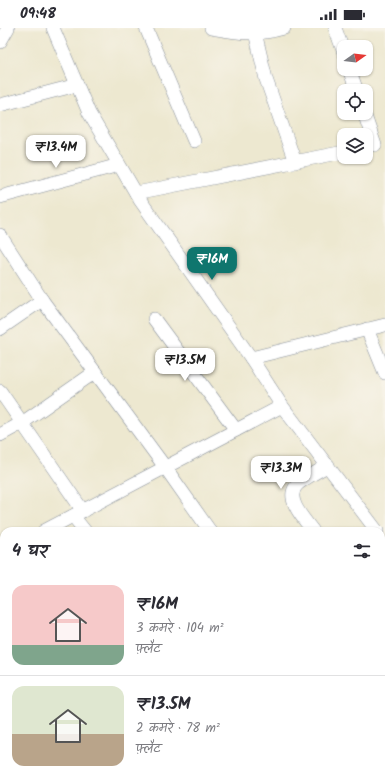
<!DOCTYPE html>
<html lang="hi">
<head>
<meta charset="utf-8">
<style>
	:root { --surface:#fff; --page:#f2f2f3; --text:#2b2b33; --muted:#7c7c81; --line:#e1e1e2; --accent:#0f766e }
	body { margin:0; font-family:Kalam,"Playpen Sans Deva",sans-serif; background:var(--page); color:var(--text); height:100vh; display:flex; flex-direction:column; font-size:15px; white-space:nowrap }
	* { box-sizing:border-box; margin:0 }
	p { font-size:13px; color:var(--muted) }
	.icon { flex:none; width:22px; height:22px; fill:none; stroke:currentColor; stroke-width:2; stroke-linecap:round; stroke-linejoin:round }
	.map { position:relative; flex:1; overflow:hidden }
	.panel { position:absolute; left:0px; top:499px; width:385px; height:256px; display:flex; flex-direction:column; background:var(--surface); border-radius:12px 12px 0 0; box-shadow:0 1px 3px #0004 }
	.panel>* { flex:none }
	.needle { width:26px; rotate:76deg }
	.buttons { position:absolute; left:337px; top:12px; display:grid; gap:8px }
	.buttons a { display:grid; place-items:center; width:36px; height:36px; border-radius:8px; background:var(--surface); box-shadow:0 1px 3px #0004; font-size:20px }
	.price { position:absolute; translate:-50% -34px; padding:0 9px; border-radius:8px; background:#fff; color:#222; font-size:13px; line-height:26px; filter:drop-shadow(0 1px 2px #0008) }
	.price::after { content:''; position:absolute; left:50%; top:24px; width:12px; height:9px; margin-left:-6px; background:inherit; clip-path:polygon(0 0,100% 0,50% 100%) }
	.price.active { background:var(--accent); color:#fff }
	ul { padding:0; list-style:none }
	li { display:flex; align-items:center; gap:12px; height:100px; padding:0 12px }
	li+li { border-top:1px solid var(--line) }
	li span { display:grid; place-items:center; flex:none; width:112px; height:80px; border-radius:12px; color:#555 }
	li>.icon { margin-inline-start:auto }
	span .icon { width:48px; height:48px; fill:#fffc; stroke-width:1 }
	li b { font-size:17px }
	h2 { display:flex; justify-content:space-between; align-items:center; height:48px; padding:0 12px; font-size:17px }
	.status { display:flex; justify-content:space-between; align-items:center; height:28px; padding:0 20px; background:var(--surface); direction:ltr }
	.status svg { height:11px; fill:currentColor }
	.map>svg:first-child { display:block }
</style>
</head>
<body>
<div class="status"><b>09:48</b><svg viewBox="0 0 49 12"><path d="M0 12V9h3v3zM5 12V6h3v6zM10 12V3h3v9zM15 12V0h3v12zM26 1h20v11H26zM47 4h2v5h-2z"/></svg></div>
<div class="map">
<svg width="385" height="755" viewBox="0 0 385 755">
	<rect width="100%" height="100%" fill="#f7f3e8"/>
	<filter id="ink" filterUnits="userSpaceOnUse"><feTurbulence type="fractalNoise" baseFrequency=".025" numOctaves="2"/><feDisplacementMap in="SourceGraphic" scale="8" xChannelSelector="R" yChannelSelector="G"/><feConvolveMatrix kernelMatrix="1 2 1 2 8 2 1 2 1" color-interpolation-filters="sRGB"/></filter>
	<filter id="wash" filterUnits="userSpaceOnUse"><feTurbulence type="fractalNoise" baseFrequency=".012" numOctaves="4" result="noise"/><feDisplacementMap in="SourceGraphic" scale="16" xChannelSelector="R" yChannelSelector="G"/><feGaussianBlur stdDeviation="0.9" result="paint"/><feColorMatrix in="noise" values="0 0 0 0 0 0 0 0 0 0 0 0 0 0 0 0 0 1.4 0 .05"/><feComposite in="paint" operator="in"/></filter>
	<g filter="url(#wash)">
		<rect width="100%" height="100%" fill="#ede8d0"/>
	</g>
	<g filter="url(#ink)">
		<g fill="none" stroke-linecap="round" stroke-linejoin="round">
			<defs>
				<g id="minor">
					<polyline points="53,0 89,85 140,172 251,330 282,378 377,503"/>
					<polyline points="146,0 194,113"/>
					<path d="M211 0C239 5 256 8 284 0"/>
					<polyline points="254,0 266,51 295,134"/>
					<polyline points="335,0 344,25"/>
					<polyline points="0,14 8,0"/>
					<polyline points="349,41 357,63"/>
					<polyline points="0,77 77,57"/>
					<polyline points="364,85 375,117"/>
					<polyline points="136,165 344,124"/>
					<polyline points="0,169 119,137"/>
					<polyline points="0,207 42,272 165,439 210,503"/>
					<polyline points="154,291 236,402"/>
					<polyline points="0,301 42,272"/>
					<polyline points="367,301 385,345"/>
					<polyline points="251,330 385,297"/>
					<polyline points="0,363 83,483"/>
					<polyline points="0,407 22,395 95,344"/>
					<polyline points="73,488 85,503"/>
					<polyline points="44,503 282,378"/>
					<path d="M313 503C305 492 285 472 296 458 301 452 321 442 328 437"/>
					<polyline points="0,526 4,524"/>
					<polyline points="381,569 385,566"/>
					<polyline points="0,613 4,610"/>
					<polyline points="0,650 4,656"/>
					<polyline points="381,663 385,661"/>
					<polyline points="0,723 4,721"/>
					<polyline points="381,743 385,748"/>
					<polyline points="51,751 54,755"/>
					<polyline points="258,751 260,755"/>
					<polyline points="187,755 194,751"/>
					<polyline points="354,755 360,751"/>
				</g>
			</defs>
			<!-- minor casing -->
			<use href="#minor" stroke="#848c97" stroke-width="14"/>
			<!-- minor -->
			<use href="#minor" stroke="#fff" stroke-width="13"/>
		</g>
	</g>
</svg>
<div class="buttons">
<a><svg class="needle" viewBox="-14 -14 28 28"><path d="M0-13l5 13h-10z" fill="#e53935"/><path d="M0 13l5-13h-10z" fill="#7c7c81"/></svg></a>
<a><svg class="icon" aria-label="locate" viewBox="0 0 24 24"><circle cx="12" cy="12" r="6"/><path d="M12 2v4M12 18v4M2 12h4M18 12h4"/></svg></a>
<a><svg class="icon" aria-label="layers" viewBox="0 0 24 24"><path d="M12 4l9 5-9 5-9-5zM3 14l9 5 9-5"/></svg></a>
</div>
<b class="price" style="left:56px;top:141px">₹13.4M</b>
<b class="price active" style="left:212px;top:253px">₹16M</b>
<b class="price" style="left:185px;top:354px">₹13.5M</b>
<b class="price" style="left:281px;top:462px">₹13.3M</b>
<section class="panel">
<h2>4 घर<svg class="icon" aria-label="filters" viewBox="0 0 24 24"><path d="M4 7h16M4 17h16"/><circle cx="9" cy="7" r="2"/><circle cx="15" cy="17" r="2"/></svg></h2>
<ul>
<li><span style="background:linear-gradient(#f6c9c9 75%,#7fa58c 0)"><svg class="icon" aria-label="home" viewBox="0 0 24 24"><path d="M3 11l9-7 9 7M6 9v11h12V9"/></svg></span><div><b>₹16M</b><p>3 कमरे · 104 m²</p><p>फ़्लैट</p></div></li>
<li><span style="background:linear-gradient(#dfe7d0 60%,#b9a48a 0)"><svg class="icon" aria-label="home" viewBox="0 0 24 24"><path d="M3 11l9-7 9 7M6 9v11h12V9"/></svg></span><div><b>₹13.5M</b><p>2 कमरे · 78 m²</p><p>फ़्लैट</p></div></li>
</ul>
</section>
</div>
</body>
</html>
